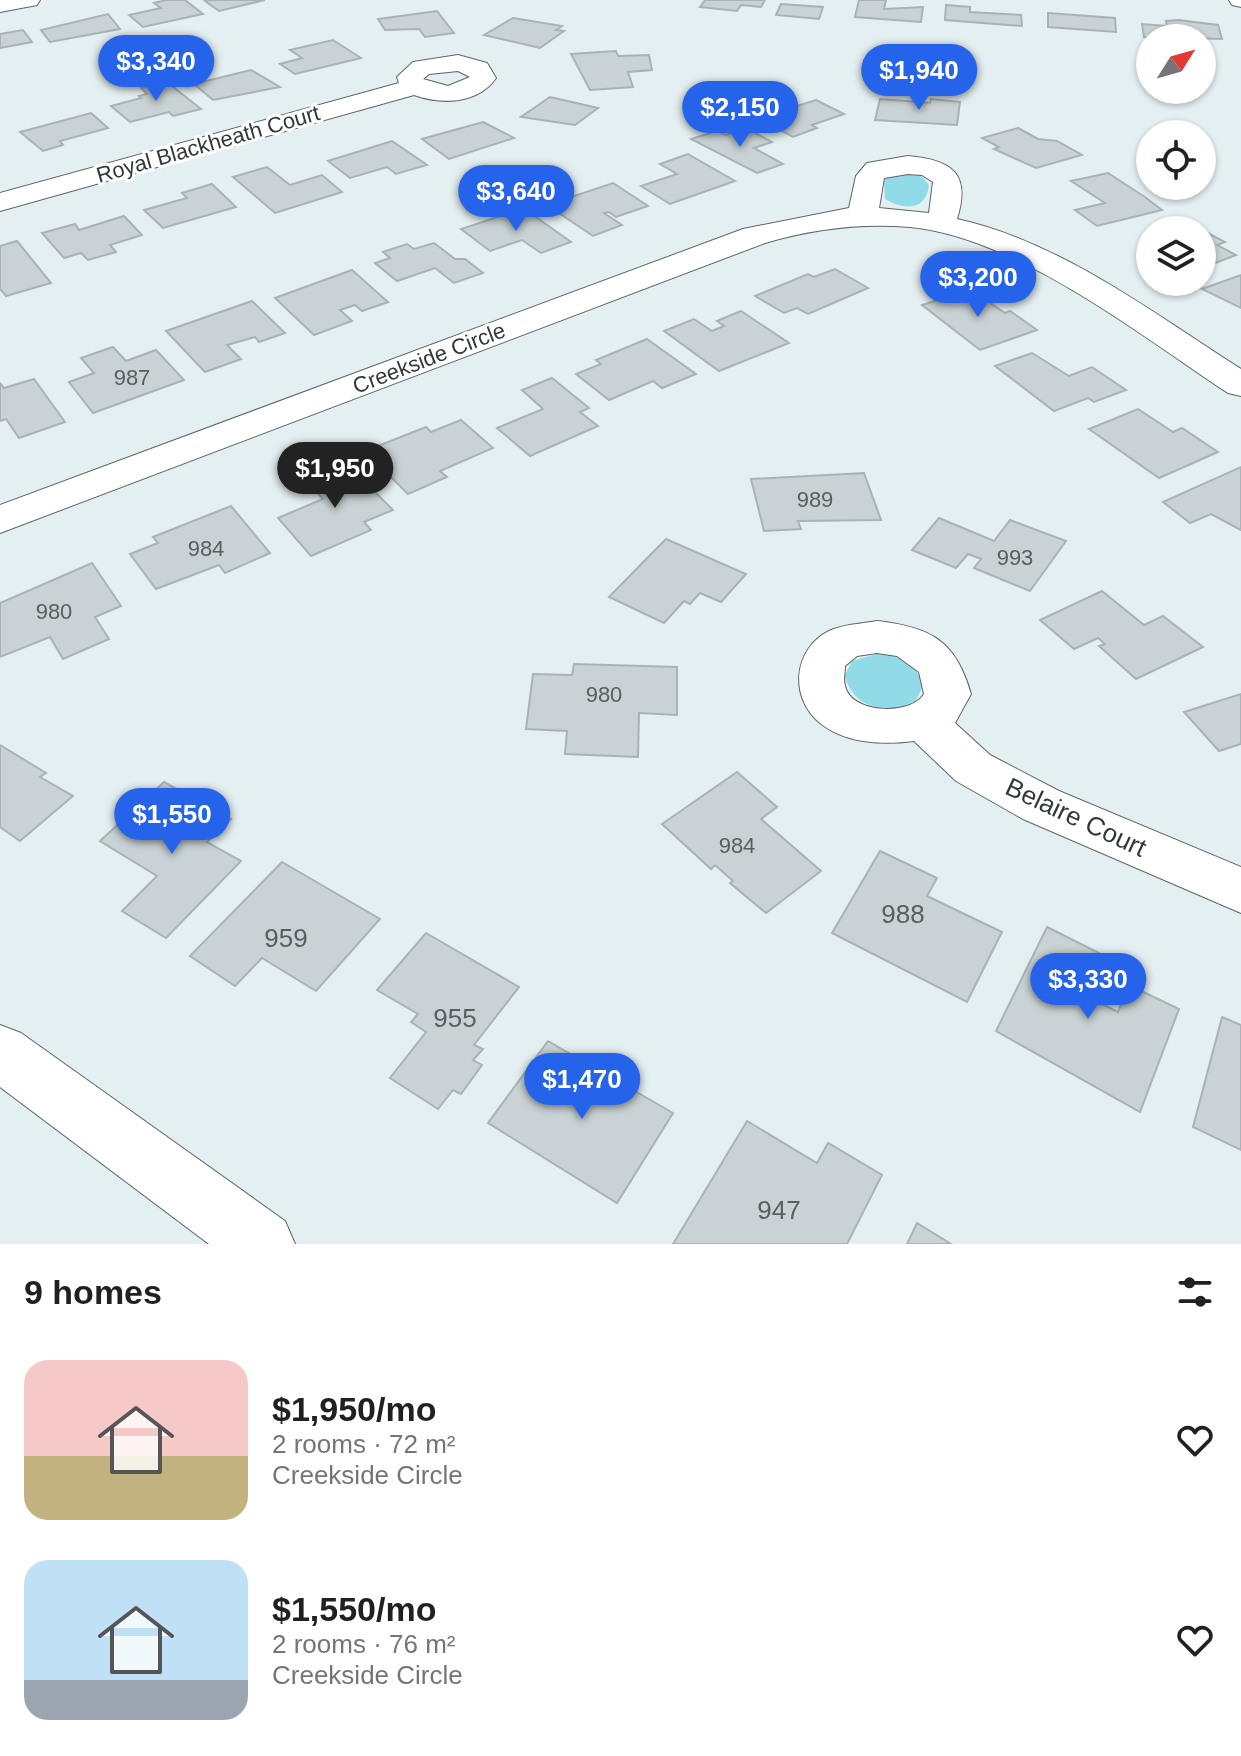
<!DOCTYPE html>
<html lang="en">
<head>
<meta charset="utf-8">
<style>
	:root { --surface:#fff; --page:#f6f6f6; --text:#202124; --muted:#757577; --accent:#2563eb }
	body { margin:0; font-family:Arial,sans-serif; background:var(--page); color:var(--text); height:100vh; display:flex; flex-direction:column; font-size:30px; white-space:nowrap }
	* { box-sizing:border-box; margin:0 }
	p { font-size:26px; color:var(--muted) }
	.icon { flex:none; width:44px; height:44px; fill:none; stroke:currentColor; stroke-width:2; stroke-linecap:round; stroke-linejoin:round }
	.map { position:relative; height:1244px; overflow:hidden }
	.panel { display:flex; flex-direction:column; background:var(--surface); flex:1 }
	.panel>* { flex:none }
	.needle { width:52px; rotate:53deg }
	.controls { position:absolute; left:1136px; top:24px; display:grid; gap:16px }
	.controls a { display:grid; place-items:center; width:80px; height:80px; border-radius:50%; background:var(--surface); box-shadow:0 2px 6px #0004; font-size:40px }
	.price { position:absolute; translate:-50% -68px; padding:0 18px; border-radius:28px; background:var(--accent); color:#fff; font-size:26px; line-height:52px; filter:drop-shadow(0 2px 4px #0008) }
	.price::after { content:''; position:absolute; left:50%; top:48px; width:24px; height:18px; margin-left:-12px; background:inherit; clip-path:polygon(0 0,100% 0,50% 100%) }
	.price.current { background:#222; color:#fff }
	ul { padding:0; list-style:none }
	li { display:flex; align-items:center; gap:24px; height:200px; padding:0 24px }
	li span { display:grid; place-items:center; flex:none; width:224px; height:160px; border-radius:24px; color:#555 }
	li>.icon { margin-inline-start:auto }
	span .icon { width:96px; height:96px; fill:#fffc; stroke-width:1 }
	li b { font-size:34px }
	h2 { display:flex; justify-content:space-between; align-items:center; height:96px; padding:0 24px; font-size:34px }
	.map>svg:first-child { display:block }
</style>
</head>
<body>
<div class="map">
<svg width="1241" height="1244" viewBox="0 0 1241 1244">
	<rect width="100%" height="100%" fill="#e4eff1"/>
	<!-- green -->
	<g fill="#91dbe9">
		<path d="M918 172 929 185C926 210 906 211 885 199L884 177Z"/>
		<path d="M880 653C901 656 918 665 923 686L916 700C890 717 851 708 845 675L852 661Z"/>
	</g>
	<!-- building -->
	<g fill="#c9d2d4" stroke="#a9b3b5" stroke-width="2">
		<polygon points="166,0 185,0 203,14 143,27 129,15 161,8 154,3"/>
		<polygon points="210,0 265,0 219,11 205,1"/>
		<polygon points="705,0 765,0 761,7 741,5 737,11 700,7"/>
		<polygon points="859,0 886,0 884,9 923,7 921,22 855,17"/>
		<polygon points="781,4 823,7 819,19 776,15"/>
		<polygon points="946,5 970,7 970,12 1021,15 1022,26 945,20"/>
		<polygon points="437,11 454,33 425,37 419,29 385,30 378,19"/>
		<polygon points="1048,13 1115,18 1116,32 1048,27"/>
		<polygon points="108,14 120,29 50,42 41,30"/>
		<polygon points="513,18 562,26 556,30 564,31 540,48 484,35"/>
		<polygon points="1179,20 1218,25 1222,39 1144,37 1142,24 1167,26 1166,21"/>
		<polygon points="23,30 32,42 0,48 0,34"/>
		<polygon points="333,40 361,58 295,74 280,64 302,58 290,50"/>
		<polygon points="616,51 618,56 649,55 652,70 628,72 633,87 590,90 571,54"/>
		<polygon points="251,70 280,87 213,100 194,84"/>
		<polygon points="167,82 201,109 173,116 169,112 130,122 111,106 141,98 139,96 147,94 141,88"/>
		<polygon points="550,97 598,108 575,125 521,117"/>
		<polygon points="880,99 930,103 931,99 960,102 957,125 875,120"/>
		<polygon points="816,100 844,114 812,125 817,128 793,137 758,118"/>
		<polygon points="91,113 108,128 60,141 63,145 43,151 20,132"/>
		<polygon points="483,122 514,138 449,159 422,139"/>
		<polygon points="746,128 772,142 754,148 783,164 757,173 691,139 717,131 726,135"/>
		<polygon points="1018,128 1038,139 1057,141 1082,155 1036,168 994,149 999,147 982,138"/>
		<polygon points="392,141 427,165 396,174 387,167 350,178 328,161"/>
		<polygon points="688,154 735,181 670,204 641,186 677,174 660,164"/>
		<polygon points="267,167 290,185 322,175 342,192 275,213 233,177"/>
		<polygon points="1108,173 1145,197 1162,210 1097,226 1075,210 1105,203 1071,181"/>
		<polygon points="613,183 648,206 616,217 609,212 604,213 622,225 593,236 547,205"/>
		<polygon points="212,184 236,207 163,228 144,210 187,198 182,193"/>
		<polygon points="529,212 571,242 541,253 522,240 490,251 461,229 503,215 508,218"/>
		<polygon points="124,216 142,235 110,245 116,252 88,260 81,253 64,258 42,233 75,224 79,230"/>
		<polygon points="1185,221 1225,242 1217,245 1236,255 1202,268 1202,230 1158,230"/>
		<polygon points="17,241 51,283 6,296 0,289 0,246"/>
		<polygon points="434,243 455,259 465,259 483,273 454,283 435,268 397,281 375,263 390,258 383,252 407,244 414,249"/>
		<polygon points="835,269 868,288 808,314 797,308 784,313 755,296 808,274 814,277"/>
		<polygon points="352,270 388,302 362,311 355,305 340,310 352,321 314,335 275,298"/>
		<polygon points="1241,275 1241,308 1202,289"/>
		<polygon points="970,289 1005,313 1010,311 1037,330 980,350 922,305"/>
		<polygon points="252,301 285,333 259,342 255,337 227,345 241,359 205,372 166,331"/>
		<polygon points="741,311 789,343 719,371 664,331 694,319 712,331 724,326 717,321"/>
		<polygon points="647,339 696,374 662,388 653,381 609,400 576,374 601,364 596,360"/>
		<polygon points="113,347 126,361 156,350 184,380 93,413 69,382 94,373 81,358"/>
		<polygon points="1032,353 1069,376 1092,367 1126,390 1094,402 1088,398 1054,411 995,366"/>
		<polygon points="552,378 589,408 580,412 598,426 530,456 497,428 543,409 522,390"/>
		<polygon points="34,379 65,422 19,438 6,419 0,421 0,383 4,388"/>
		<polygon points="1138,409 1173,432 1182,428 1218,452 1159,478 1089,429"/>
		<polygon points="461,420 493,448 440,471 447,477 408,494 365,451 426,427 431,432"/>
		<polygon points="344,461 393,510 364,522 371,530 311,556 278,518 323,499 303,478"/>
		<polygon points="1241,467 1241,530 1211,514 1190,523 1163,502"/>
		<polygon points="864,473 881,520 798,521 801,529 764,531 751,479"/>
		<polygon points="231,506 270,553 225,573 219,565 156,589 130,554 158,543 153,537"/>
		<polygon points="939,518 994,541 1010,520 1066,541 1030,591 974,568 981,559 968,554 956,568 912,550"/>
		<polygon points="666,539 746,574 721,602 700,593 690,604 684,601 664,623 609,597"/>
		<polygon points="92,563 121,606 95,617 109,639 63,659 50,637 0,657 0,603"/>
		<polygon points="1102,591 1144,625 1163,616 1203,647 1136,679 1099,646 1105,644 1098,638 1074,649 1040,620"/>
		<polygon points="574,664 677,667 677,715 639,713 638,757 565,754 567,731 526,729 533,674 572,675"/>
		<polygon points="1241,694 1241,744 1219,751 1184,712"/>
		<polygon points="0,745 46,773 40,777 73,796 20,841 0,827"/>
		<polygon points="737,772 777,807 761,819 821,871 766,913 730,883 733,881 715,865 711,869 662,824"/>
		<polygon points="164,782 231,819 207,842 241,861 166,938 122,911 157,876 100,841"/>
		<polygon points="880,851 937,878 927,896 1002,932 967,1002 832,933"/>
		<polygon points="282,862 380,919 316,991 262,958 235,986 190,956"/>
		<polygon points="1047,927 1109,958 1092,999 1118,1012 1129,985 1179,1009 1140,1112 996,1031"/>
		<polygon points="426,933 519,987 474,1045 483,1049 473,1060 482,1065 461,1094 453,1090 438,1109 390,1078 426,1032 411,1022 418,1014 377,990"/>
		<polygon points="1222,1017 1241,1025 1241,1150 1193,1127"/>
		<polygon points="548,1041 673,1113 617,1203 488,1123"/>
		<polygon points="747,1121 817,1163 828,1143 882,1175 847,1244 673,1244"/>
		<polygon points="917,1223 951,1244 907,1244"/>
	</g>
	<g fill="none" stroke-linecap="round" stroke-linejoin="round">
		<defs>
			<g id="minor">
				<polygon points="0,0 40,0 37,5 0,12"/>
				<polygon points="1229,0 1241,0 1241,7 1232,5"/>
				<path d="M458 55 487 63 496 78C478 104 442 105 414 95L0 211V193L399 83 397 77 413 62ZM458 71 470 77 448 86 423 79 429 74Z"/>
				<path d="M908 156C953 160 971 174 957 219 1061 242 1153 313 1241 369V396L1228 393C1140 335 1016 237 910 227 860 223 813 229 765 243L0 533V505L743 229 849 208 856 176 867 163ZM908 174 922 175 933 182 929 213 879 208 884 178Z"/>
				<path d="M877 621C931 627 956 641 971 694L955 723 990 755 1059 791 1241 867V913L1023 819 956 781 914 741C883 745 846 744 820 723 789 698 793 649 829 631 843 624 862 624 877 621ZM877 653 897 656 919 672 924 694C911 716 851 714 845 686 843 680 845 672 845 666L857 656Z"/>
				<polygon points="0,1025 21,1033 285,1221 295,1244 209,1244 0,1087"/>
			</g>
		</defs>
		<!-- minor casing -->
		<use href="#minor" stroke="#5d6667" stroke-width="2"/>
		<!-- minor -->
		<use href="#minor" fill="#fff" fill-rule="evenodd"/>
	</g>
	<g text-anchor="middle" dominant-baseline="central" stroke-width="6" stroke-linejoin="round" paint-order="stroke">
		<!-- far-street labels -->
		<g font-size="22" fill="#343838" stroke="#fff">
			<text transform="translate(208 144) rotate(-16)">Royal Blackheath Court</text>
			<text transform="translate(429 358) rotate(-21)">Creekside Circle</text>
		</g>
		<!-- number labels -->
		<g font-size="22" fill="#595e5f">
			<text x="132" y="377">987</text>
			<text x="815" y="499">989</text>
			<text x="206" y="548">984</text>
			<text x="1015" y="557">993</text>
			<text x="54" y="611">980</text>
			<text x="604" y="694">980</text>
			<text x="737" y="845">984</text>
		</g>
		<!-- street labels -->
		<g font-size="26" fill="#343838" stroke="#fff">
			<text transform="translate(1076 817) rotate(25)">Belaire Court</text>
		</g>
		<!-- near-number labels -->
		<g font-size="26" fill="#595e5f">
			<text x="903" y="914">988</text>
			<text x="286" y="938">959</text>
			<text x="455" y="1018">955</text>
			<text x="779" y="1210">947</text>
		</g>
	</g>
</svg>
<div class="controls">
<a><svg class="needle" viewBox="-14 -14 28 28"><path d="M0-13l5 13h-10z" fill="#e53935"/><path d="M0 13l5-13h-10z" fill="#757577"/></svg></a>
<a><svg class="icon" aria-label="locate" viewBox="0 0 24 24"><circle cx="12" cy="12" r="6"/><path d="M12 2v4M12 18v4M2 12h4M18 12h4"/></svg></a>
<a><svg class="icon" aria-label="layers" viewBox="0 0 24 24"><path d="M12 4l9 5-9 5-9-5zM3 14l9 5 9-5"/></svg></a>
</div>
<b class="price" style="left:156px;top:103px">$3,340</b>
<b class="price" style="left:919px;top:112px">$1,940</b>
<b class="price" style="left:740px;top:149px">$2,150</b>
<b class="price" style="left:516px;top:233px">$3,640</b>
<b class="price" style="left:978px;top:319px">$3,200</b>
<b class="price current" style="left:335px;top:510px">$1,950</b>
<b class="price" style="left:172px;top:856px">$1,550</b>
<b class="price" style="left:1088px;top:1021px">$3,330</b>
<b class="price" style="left:582px;top:1121px">$1,470</b>
</div>
<section class="panel">
<h2>9 homes<svg class="icon" aria-label="filters" viewBox="0 0 24 24"><path d="M4 7h16M4 17h16"/><circle cx="9" cy="7" r="2"/><circle cx="15" cy="17" r="2"/></svg></h2>
<ul>
<li><span style="background:linear-gradient(#f6c9c9 60%,#c2b280 0)"><svg class="icon" aria-label="home" viewBox="0 0 24 24"><path d="M3 11l9-7 9 7M6 9v11h12V9"/></svg></span><div><b>$1,950/mo</b><p>2 rooms · 72 m²</p><p>Creekside Circle</p></div><svg class="icon" aria-label="heart" viewBox="0 0 24 24"><path d="M12 20l-8-8c-3-5 5-10 8-4 3-6 11-1 8 4z"/></svg></li>
<li><span style="background:linear-gradient(#bfe0f5 75%,#9aa5b1 0)"><svg class="icon" aria-label="home" viewBox="0 0 24 24"><path d="M3 11l9-7 9 7M6 9v11h12V9"/></svg></span><div><b>$1,550/mo</b><p>2 rooms · 76 m²</p><p>Creekside Circle</p></div><svg class="icon" aria-label="heart" viewBox="0 0 24 24"><path d="M12 20l-8-8c-3-5 5-10 8-4 3-6 11-1 8 4z"/></svg></li>
</ul>
</section>
</body>
</html>
